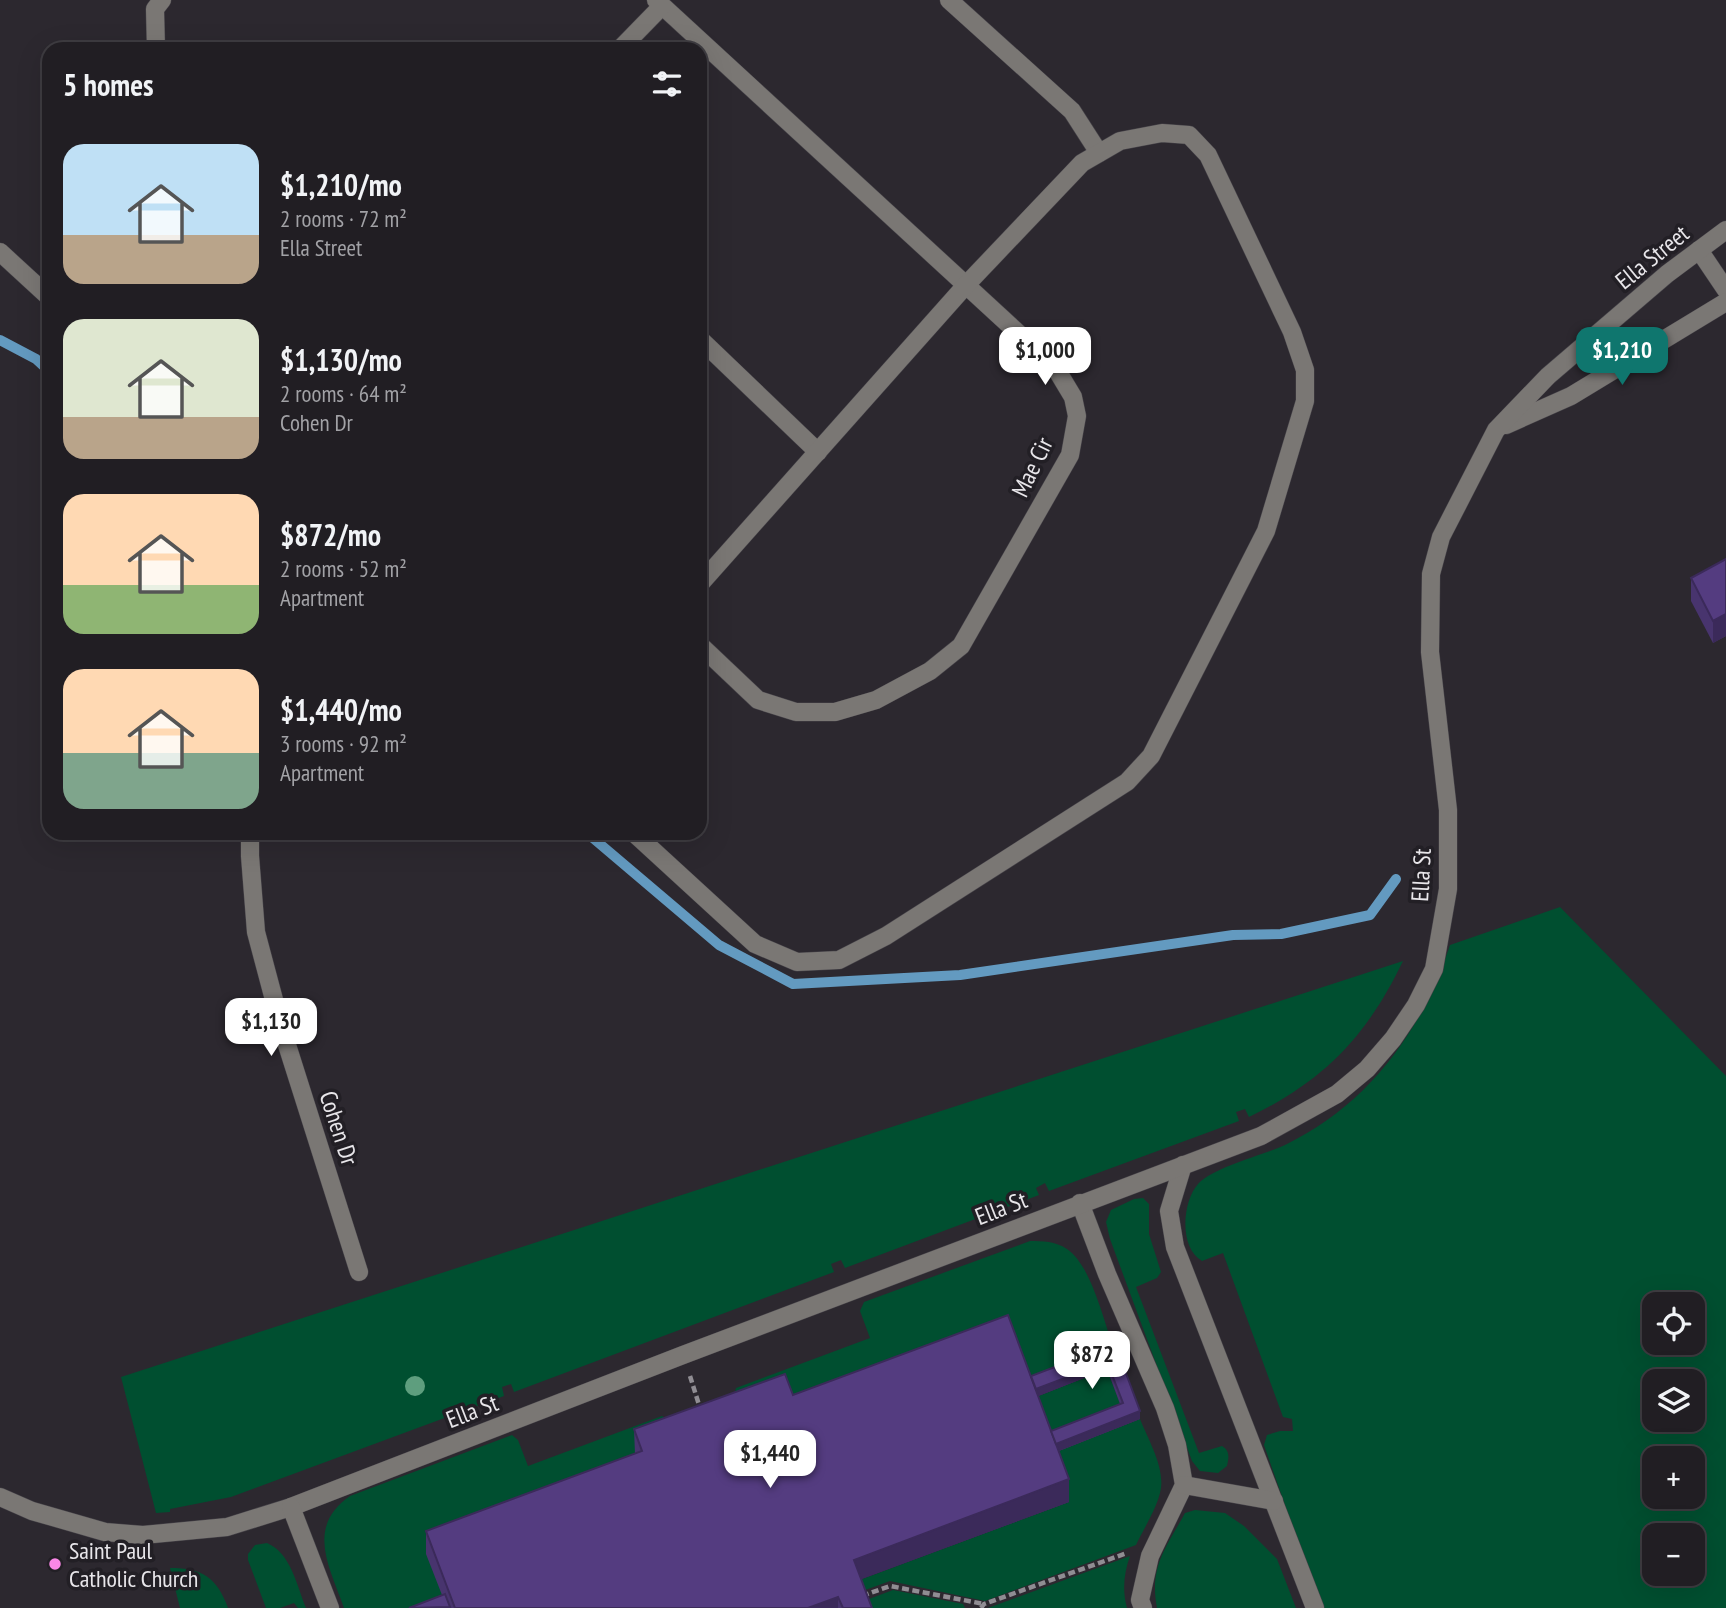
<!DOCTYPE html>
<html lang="en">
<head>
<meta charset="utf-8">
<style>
	:root { --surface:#211e23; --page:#2d2b30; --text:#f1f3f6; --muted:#a2a2a6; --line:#3e3c41; --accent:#0f766e }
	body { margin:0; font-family:"PT Sans Narrow",sans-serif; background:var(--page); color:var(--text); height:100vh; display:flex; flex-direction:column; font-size:26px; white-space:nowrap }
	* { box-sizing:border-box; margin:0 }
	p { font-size:23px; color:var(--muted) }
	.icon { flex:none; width:38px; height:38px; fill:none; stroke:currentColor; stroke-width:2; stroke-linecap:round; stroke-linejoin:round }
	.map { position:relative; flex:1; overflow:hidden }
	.sheet { position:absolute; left:42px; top:42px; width:665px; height:798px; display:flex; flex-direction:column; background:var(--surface); border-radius:21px; box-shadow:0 7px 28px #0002,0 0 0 2px var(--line) }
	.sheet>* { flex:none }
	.fabs { position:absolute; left:1642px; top:1292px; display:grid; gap:14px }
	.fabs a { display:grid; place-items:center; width:63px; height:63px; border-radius:14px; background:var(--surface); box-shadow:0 7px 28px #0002,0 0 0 2px var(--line); font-size:35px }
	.price { position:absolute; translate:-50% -60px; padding:0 16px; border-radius:14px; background:#fff; color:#222; font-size:23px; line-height:46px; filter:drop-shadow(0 2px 4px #0008) }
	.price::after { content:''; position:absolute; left:50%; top:42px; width:21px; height:16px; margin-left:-10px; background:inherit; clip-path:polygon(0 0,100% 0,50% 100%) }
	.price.current { background:var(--accent); color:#fff }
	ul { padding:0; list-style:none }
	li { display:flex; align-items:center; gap:21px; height:175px; padding:0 21px }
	li span { display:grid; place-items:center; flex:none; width:196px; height:140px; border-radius:21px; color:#555 }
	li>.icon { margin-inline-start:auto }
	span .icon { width:84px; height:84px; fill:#fffc; stroke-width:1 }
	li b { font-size:30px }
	h2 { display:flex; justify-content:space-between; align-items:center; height:84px; padding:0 21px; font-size:30px }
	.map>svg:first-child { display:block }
</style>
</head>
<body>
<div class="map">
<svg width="1726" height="1608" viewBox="0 0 1726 1608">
	<rect width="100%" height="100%" fill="#2c282f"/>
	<!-- green -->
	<g fill="#004f30" fill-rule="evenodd">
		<path d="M1560 907 1726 1076V1608H1321L1264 1445 1267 1435 1280 1431H1293L1292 1419 1283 1417 1223 1253 1202 1261C1179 1248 1182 1202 1198 1184 1214 1167 1261 1156 1285 1145 1369 1104 1421 1032 1450 945ZM1654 1304H1692V1342H1654ZM1654 1381H1692V1419H1654ZM1654 1458H1692V1496H1654ZM1654 1535H1692V1573H1654Z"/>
		<path d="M1403 961C1367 1036 1324 1081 1249 1117L1245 1109 1236 1112 1239 1121 1049 1191 1045 1183 1036 1188 1039 1195 845 1268 841 1260 831 1264 834 1272 514 1392 511 1384 502 1387 504 1396 231 1497 170 1509V1512L156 1513 121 1377Z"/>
		<path d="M1143 1198 1149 1204V1234L1161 1272 1157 1278 1136 1287 1199 1453 1222 1446C1230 1451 1229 1457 1227 1466L1218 1473 1200 1471 1192 1461 1110 1239 1106 1222 1111 1210 1134 1199Z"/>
		<path d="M1030 1241C1043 1241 1055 1241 1067 1249 1092 1266 1104 1323 1115 1352L1026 1385 793 1418 731 1406 736 1388 870 1338 860 1311 864 1302Z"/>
		<polygon points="1107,1369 1123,1411 1046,1440 1031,1399"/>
		<path d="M662 1416 678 1425 642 1474 445 1602 429 1608H344C330 1568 305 1527 350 1496L512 1435 518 1440 528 1466Z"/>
		<path d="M1140 1419C1148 1439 1164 1466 1161 1488 1158 1507 1144 1528 1136 1545L985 1601 890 1581 857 1593 854 1582 1069 1502 1051 1454Z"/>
		<path d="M1195 1510 1225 1513 1244 1526 1277 1559 1296 1608H1157C1149 1566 1166 1548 1185 1513Z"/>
		<path d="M267 1543C291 1553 297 1586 306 1608H298L294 1603 280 1608H266L248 1560V1554L255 1545Z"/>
		<path d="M1130 1556C1124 1573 1122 1590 1127 1608H988Z"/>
		<path d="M170 1568C203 1568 217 1578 228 1608H180Z"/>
		<polygon points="893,1590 963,1604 965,1608 863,1608 861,1602"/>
	</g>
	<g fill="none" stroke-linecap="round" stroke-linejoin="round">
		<!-- stream -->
		<g stroke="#639ac0" stroke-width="10">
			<polyline points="0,340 36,359 49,371"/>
			<polyline points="587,833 719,945 793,984 960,975 1233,935 1281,934 1370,915 1396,879"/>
		</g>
		<defs>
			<g id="minor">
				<polyline points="656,0 1055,367 1073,397 1077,416 1070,455 961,646 930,671 876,700 835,712 796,712 758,700 700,645"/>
				<polyline points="949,0 1072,111 1099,153"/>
				<polyline points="156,49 155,9 162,0"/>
				<polyline points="620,49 662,6"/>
				<polyline points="1699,250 1726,290"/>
				<polyline points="0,252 49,297"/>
				<polyline points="700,339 818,452"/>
				<polyline points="1506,425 1571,396 1726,302"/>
				<polyline points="250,833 250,856 256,932 281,1026 359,1272"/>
				<polyline points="634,833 755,944 797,962 839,960 886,936 1127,782 1151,756 1266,531 1305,401 1305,370 1292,332 1208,155 1189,135 1162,133 1120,141 1082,163 966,285 700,584"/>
				<polyline points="1183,1165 1169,1211 1175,1247 1315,1608"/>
				<polyline points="1080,1203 1107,1274 1165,1408 1177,1445 1184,1485 1150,1556 1140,1600 1143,1608"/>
				<polyline points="1184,1485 1274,1501"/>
				<polyline points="0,1497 32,1511 105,1532 143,1535 227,1527 291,1507 683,1355 1261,1136 1337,1094 1367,1069 1393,1039 1416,1005 1434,969 1448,889 1448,810 1430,652 1431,574 1441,537 1496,430 1548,376 1667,274 1726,230"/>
				<polyline points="291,1507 330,1608"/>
			</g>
		</defs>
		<!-- minor casing -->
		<use href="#minor" stroke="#464349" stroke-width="19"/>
		<!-- path -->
		<g stroke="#908d93" stroke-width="4.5" stroke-dasharray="7 3.5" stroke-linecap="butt">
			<polyline points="690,1376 700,1408"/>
			<polyline points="862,1596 890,1586 984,1604"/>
			<polyline points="981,1608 984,1604 1127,1553"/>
		</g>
		<!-- minor -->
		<use href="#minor" stroke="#7a7774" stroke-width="18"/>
	</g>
	<!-- trees -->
	<circle fill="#5e9e7e" cx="415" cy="1386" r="10"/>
	<!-- wall -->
	<g fill="#48346e" fill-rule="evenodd">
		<polygon points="1726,559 1726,636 1713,643 1691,601 1691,578"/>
		<path d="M1115 1344 1140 1419 1059 1451 1069 1502 861 1579 872 1608H409L442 1595 426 1554V1531L635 1454 634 1429 793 1395 1031 1376ZM1107 1369 1120 1404 1051 1431 1038 1396Z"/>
	</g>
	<!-- shaded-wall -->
	<g fill="#3b2a5a">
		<polygon points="1726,614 1726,636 1713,643 1713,621"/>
		<polygon points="1107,1362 1107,1369 1031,1399 1031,1391"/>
		<polygon points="1140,1411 1140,1419 1051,1454 1051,1446"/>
		<polygon points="1069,1479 1069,1502 854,1582 854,1560"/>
		<polygon points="838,1597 838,1608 808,1608"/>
	</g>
	<!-- building -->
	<g fill="#543c80" stroke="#3b2a5a" stroke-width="2">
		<polygon points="1726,559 1726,614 1713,621 1691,578"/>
		<polygon points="1008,1315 1069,1479 854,1560 872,1608 843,1608 838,1597 808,1608 455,1608 426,1531 642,1451 634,1429 785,1374 793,1395"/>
		<polygon points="1115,1344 1140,1411 1056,1444 1051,1431 1123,1403 1107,1362 1036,1389 1031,1376"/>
		<polygon points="445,1594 450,1607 409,1608"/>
	</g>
	<!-- markers -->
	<circle fill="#fa87e7" stroke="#221f25" stroke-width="2.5" cx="55" cy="1564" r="7"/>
	<g text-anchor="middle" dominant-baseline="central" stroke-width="7" stroke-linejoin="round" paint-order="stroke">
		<!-- street labels -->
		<g font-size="24" fill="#e8e6ea" stroke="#221f25">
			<text transform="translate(1652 257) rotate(-39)">Ella Street</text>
			<text transform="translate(1032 467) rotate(-64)">Mae Cir</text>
			<text transform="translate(1421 875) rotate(-87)">Ella St</text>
			<text transform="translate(339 1128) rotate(72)">Cohen Dr</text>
			<text transform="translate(1001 1208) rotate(-21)">Ella St</text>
			<text transform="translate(472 1411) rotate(-21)">Ella St</text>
		</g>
		<!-- poi labels -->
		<g font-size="24" fill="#e8e6ea" stroke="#221f25" text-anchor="start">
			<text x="69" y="1550">Saint Paul<tspan x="69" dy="28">Catholic Church</tspan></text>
		</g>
	</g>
</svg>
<div class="fabs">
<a><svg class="icon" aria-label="locate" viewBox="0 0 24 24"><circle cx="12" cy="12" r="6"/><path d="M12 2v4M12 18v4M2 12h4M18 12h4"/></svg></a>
<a><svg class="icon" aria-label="layers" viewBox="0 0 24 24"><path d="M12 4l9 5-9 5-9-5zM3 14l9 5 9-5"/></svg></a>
<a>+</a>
<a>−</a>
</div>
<b class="price" style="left:1045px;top:387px">$1,000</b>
<b class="price current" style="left:1622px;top:387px">$1,210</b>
<b class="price" style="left:271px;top:1058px">$1,130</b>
<b class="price" style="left:1092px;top:1391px">$872</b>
<b class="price" style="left:770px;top:1490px">$1,440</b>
<section class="sheet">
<h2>5 homes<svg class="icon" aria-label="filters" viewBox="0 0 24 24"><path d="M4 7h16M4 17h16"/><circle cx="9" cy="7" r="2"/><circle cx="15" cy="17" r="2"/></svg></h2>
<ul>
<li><span style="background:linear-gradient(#bfe0f5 65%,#b9a48a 0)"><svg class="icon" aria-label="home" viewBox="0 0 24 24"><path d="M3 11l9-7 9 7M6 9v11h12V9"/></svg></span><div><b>$1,210/mo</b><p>2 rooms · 72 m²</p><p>Ella Street</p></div></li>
<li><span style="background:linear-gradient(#dfe7d0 70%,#b9a48a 0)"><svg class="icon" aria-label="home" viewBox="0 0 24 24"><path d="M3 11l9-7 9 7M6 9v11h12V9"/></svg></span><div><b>$1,130/mo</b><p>2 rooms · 64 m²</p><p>Cohen Dr</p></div></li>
<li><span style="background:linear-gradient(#ffd9b3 65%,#8fb573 0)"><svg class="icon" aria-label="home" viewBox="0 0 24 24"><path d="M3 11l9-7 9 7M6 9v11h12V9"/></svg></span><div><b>$872/mo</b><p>2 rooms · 52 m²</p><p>Apartment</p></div></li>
<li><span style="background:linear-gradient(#ffd9b3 60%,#7fa58c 0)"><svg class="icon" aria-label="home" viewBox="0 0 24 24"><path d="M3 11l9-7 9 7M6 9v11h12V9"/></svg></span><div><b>$1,440/mo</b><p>3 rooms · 92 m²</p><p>Apartment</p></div></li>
</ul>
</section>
</div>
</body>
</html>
